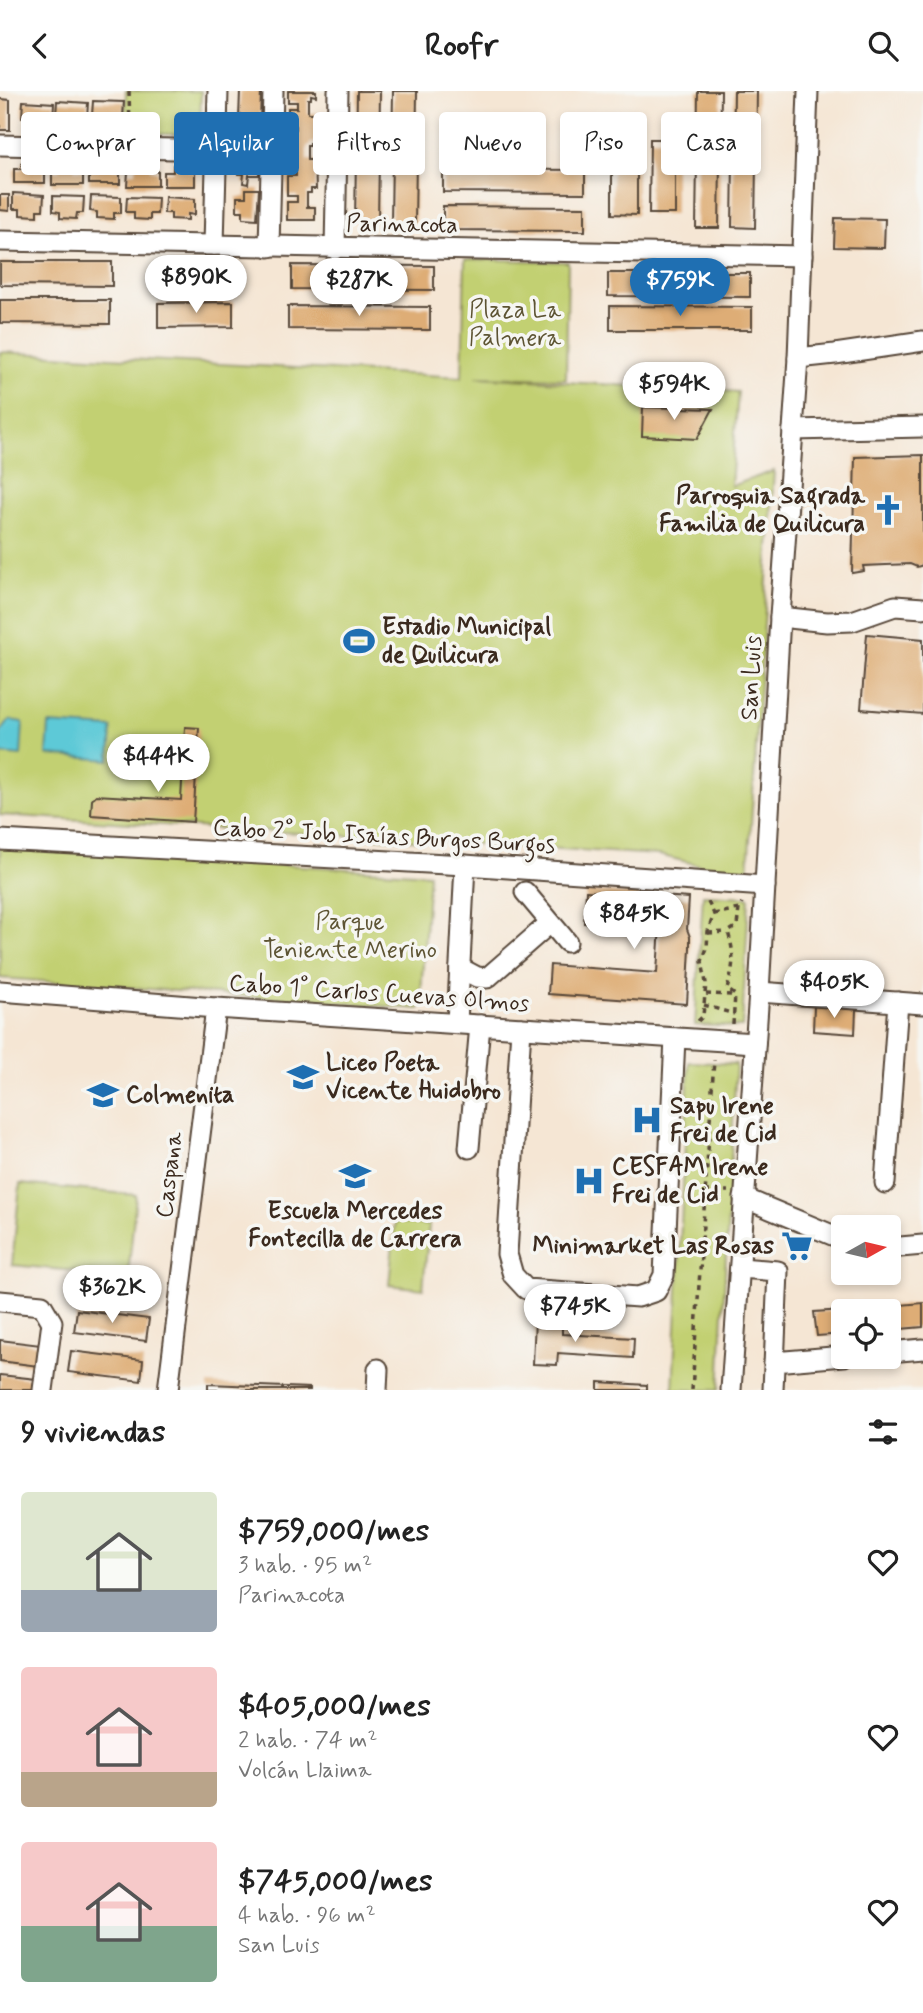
<!DOCTYPE html>
<html lang="es">
<head>
<meta charset="utf-8">
<style>
	:root { --surface:#fff; --page:#f6f6f6; --text:#222; --muted:#767676; --accent:#1f6fb2 }
	body { margin:0; font-family:Mynerve,sans-serif; background:var(--page); color:var(--text); height:100vh; display:flex; flex-direction:column; font-size:26px; white-space:nowrap }
	* { box-sizing:border-box; margin:0 }
	p { font-size:23px; color:var(--muted) }
	.icon { flex:none; width:38px; height:38px; fill:none; stroke:currentColor; stroke-width:2; stroke-linecap:round; stroke-linejoin:round }
	.map { position:relative; height:1299px; overflow:hidden }
	.panel { display:flex; flex-direction:column; background:var(--surface); flex:1 }
	.panel>* { flex:none }
	.guide { position:absolute; left:21px; top:21px; width:882px; height:63px; display:flex; gap:14px }
	.needle { width:46px; rotate:82deg }
	.controls { position:absolute; left:831px; top:1124px; display:grid; gap:14px }
	.controls a { display:grid; place-items:center; width:70px; height:70px; border-radius:7px; background:var(--surface); box-shadow:0 4px 10px #0003; font-size:35px }
	.price { position:absolute; translate:-50% -60px; padding:0 16px; border-radius:24px; background:#fff; color:#222; font-size:23px; line-height:46px; filter:drop-shadow(0 2px 4px #0008) }
	.price::after { content:''; position:absolute; left:50%; top:42px; width:21px; height:16px; margin-left:-10px; background:inherit; clip-path:polygon(0 0,100% 0,50% 100%) }
	.price.selected { background:var(--accent); color:#fff }
	ul { padding:0; list-style:none }
	li { display:flex; align-items:center; gap:21px; height:175px; padding:0 21px }
	li span { display:grid; place-items:center; flex:none; width:196px; height:140px; border-radius:7px; color:#555 }
	li>.icon { margin-inline-start:auto }
	span .icon { width:84px; height:84px; fill:#fffc; stroke-width:1 }
	li b { font-size:30px }
	h2 { display:flex; justify-content:space-between; align-items:center; height:84px; padding:0 21px; font-size:30px }
	.pill { padding:0 24px; border-radius:7px; background:var(--surface); box-shadow:0 4px 10px #0003; font-size:24px; line-height:63px }
	.pill.selected { background:var(--accent); color:#fff }
	header { display:flex; justify-content:space-between; align-items:center; height:91px; padding:0 21px; background:var(--surface); font-size:32px; font-weight:700 }
	.map>svg:first-child { display:block }
</style>
</head>
<body>
<header><svg class="icon" aria-label="back" viewBox="0 0 24 24"><path d="M15 5l-7 7 7 7"/></svg>Roofr<svg class="icon" aria-label="search" viewBox="0 0 24 24"><circle cx="10" cy="10" r="6"/><path d="M15 15l6 6"/></svg></header>
<div class="map">
<svg width="923" height="1299" viewBox="0 0 923 1299">
	<rect width="100%" height="100%" fill="#f6f6f2"/>
	<filter id="ink" filterUnits="userSpaceOnUse"><feTurbulence type="fractalNoise" baseFrequency=".0143" numOctaves="2"/><feDisplacementMap in="SourceGraphic" scale="14" xChannelSelector="R" yChannelSelector="G"/><feConvolveMatrix kernelMatrix="1 2 1 2 8 2 1 2 1" color-interpolation-filters="sRGB"/></filter>
	<filter id="wash" filterUnits="userSpaceOnUse"><feTurbulence type="fractalNoise" baseFrequency=".00686" numOctaves="4" result="noise"/><feDisplacementMap in="SourceGraphic" scale="28" xChannelSelector="R" yChannelSelector="G"/><feGaussianBlur stdDeviation="1.57" result="paint"/><feColorMatrix in="noise" values="0 0 0 0 0 0 0 0 0 0 0 0 0 0 0 0 0 1.4 0 .05"/><feComposite in="paint" operator="in"/></filter>
	<g filter="url(#wash)">
		<rect width="100%" height="100%" fill="#f5e6d4"/>
		<!-- green -->
		<g fill="#c2d072" stroke="#7e7d48" stroke-width="2">
			<polygon points="126,0 201,0 200,44 125,42"/>
			<polygon points="465,168 568,171 566,288 476,286 738,301 731,395 774,380 748,779 711,777 659,764 0,724 0,261 462,286"/>
			<polygon points="0,756 429,783 420,918 0,887"/>
			<polygon points="703,804 749,806 742,936 695,934"/>
			<polygon points="689,971 736,973 719,1299 673,1299"/>
			<polygon points="20,1093 136,1104 128,1185 12,1174"/>
			<polygon points="395,1131 429,1134 423,1198 389,1194"/>
		</g>
		<!-- water -->
		<g fill="#5dc9d7" stroke="#4c7a7a" stroke-width="2">
			<polygon points="10,629 23,631 21,665 0,663 0,642"/>
			<polygon points="49,633 112,637 110,669 47,664"/>
		</g>
		<g id="blocks">
			<!-- building -->
			<g fill="#dead76">
				<polygon points="240,0 261,0 260,30 249,29 249,38 244,38 245,29 239,28"/>
				<polygon points="288,0 316,0 316,5 311,4 311,8 308,8 308,22 316,22 315,52 310,52 311,55 307,55 307,69 315,69 316,98 311,98 311,102 307,102 307,116 315,116 315,129 287,129 287,111 297,111 297,105 287,105 287,85 296,85 296,82 287,82 287,64 296,64 296,58 287,58 287,38 296,38 296,35 288,35 288,17 297,17 297,11 288,11"/>
				<polygon points="357,0 380,0 378,131 355,131"/>
				<polygon points="393,0 417,0 415,133 391,132"/>
				<polygon points="698,0 721,0 719,137 696,137"/>
				<polygon points="734,0 757,0 755,137 732,136"/>
				<polygon points="0,8 10,9 10,39 0,39"/>
				<polygon points="23,10 54,12 53,28 46,27 46,34 30,33 30,26 22,26"/>
				<polygon points="57,10 88,12 87,27 80,27 80,33 64,32 64,26 56,25"/>
				<polygon points="93,10 124,11 123,27 116,27 116,33 99,32 100,25 92,25"/>
				<polygon points="246,44 251,44 250,53 260,54 259,84 249,84 248,93 243,92 244,83 238,83 239,54 245,54"/>
				<polygon points="650,48 675,48 675,123 649,123"/>
				<polygon points="612,49 637,49 637,124 612,123"/>
				<polygon points="22,71 37,71 37,77 45,77 45,92 14,92 14,78 22,78"/>
				<polygon points="97,72 112,72 112,78 120,78 120,93 89,93 89,79 97,79"/>
				<polygon points="60,73 75,73 75,79 83,79 83,94 52,94 52,80 60,80"/>
				<polygon points="136,74 151,74 150,79 158,80 158,95 127,95 128,81 136,81"/>
				<polygon points="173,74 187,74 188,80 195,80 195,95 164,95 164,81 173,81"/>
				<polygon points="443,78 585,79 585,102 443,101"/>
				<polygon points="246,98 259,98 257,128 243,127 243,120 237,120 237,106 246,106"/>
				<polygon points="13,102 44,104 43,119 37,119 37,125 20,124 20,118 13,118"/>
				<polygon points="0,104 9,104 9,120 0,119"/>
				<polygon points="53,105 84,106 83,122 77,122 76,128 60,127 60,121 53,120"/>
				<polygon points="91,105 121,106 121,122 114,122 114,128 97,127 97,121 90,120"/>
				<polygon points="127,106 158,107 157,123 150,123 150,129 134,128 134,121 126,121"/>
				<polygon points="165,106 195,108 195,124 188,123 188,129 171,128 171,122 164,122"/>
				<polygon points="443,115 585,116 585,140 443,139"/>
				<polygon points="835,127 885,128 884,157 834,156"/>
				<polygon points="0,171 112,171 112,195 0,194"/>
				<polygon points="235,172 235,198 161,199 160,174"/>
				<polygon points="292,174 434,175 434,199 292,198"/>
				<polygon points="608,182 750,182 750,206 608,205"/>
				<polygon points="0,209 110,209 110,233 0,232"/>
				<polygon points="233,211 233,236 158,237 158,212"/>
				<polygon points="288,215 430,216 430,239 288,238"/>
				<polygon points="610,215 752,216 752,239 610,239"/>
				<polygon points="643,316 713,318 697,348 642,345"/>
				<polygon points="923,364 923,474 917,476 910,473 863,475 864,480 852,482 855,366"/>
				<polygon points="867,543 923,548 923,623 861,618"/>
				<polygon points="185,636 199,637 193,731 91,724 92,709 96,704 181,709"/>
				<polygon points="586,800 689,807 687,838 690,846 690,857 687,913 548,903 550,874 657,882 660,834 632,832 627,838 615,838 612,834 584,832"/>
				<polygon points="814,915 856,918 855,943 813,940"/>
				<polygon points="923,1212 923,1236 889,1239 889,1220 854,1220 854,1218"/>
				<polygon points="77,1219 149,1228 146,1250 74,1241"/>
				<polygon points="844,1219 844,1243 817,1245 814,1221"/>
				<polygon points="535,1229 562,1230 562,1243 634,1247 633,1267 558,1262 557,1274 533,1273"/>
				<polygon points="0,1249 41,1254 38,1275 0,1270"/>
				<polygon points="71,1260 143,1269 141,1290 68,1281"/>
				<polygon points="0,1284 36,1288 34,1299 0,1299"/>
				<polygon points="598,1291 647,1294 647,1299 598,1299"/>
				<polygon points="208,1293 310,1297 310,1299 208,1299"/>
			</g>
		</g>
	</g>
	<g filter="url(#ink)">
		<use href="#blocks" fill-opacity="0" stroke="#574639" stroke-width="2"/>
		<g fill="none" stroke-linecap="round" stroke-linejoin="round">
			<defs>
				<g id="minor">
					<polyline points="0,54 217,59"/>
					<polyline points="0,150 802,165"/>
					<polyline points="214,154 218,0"/>
					<polyline points="269,156 273,0"/>
					<polyline points="335,158 338,0"/>
					<polyline points="798,267 835,263 923,250"/>
					<polyline points="793,339 923,336"/>
					<polyline points="780,526 827,531 852,530 895,515 923,517"/>
					<polyline points="0,749 465,774 765,795"/>
					<polyline points="525,801 567,851"/>
					<polyline points="460,877 477,886 487,887 550,832"/>
					<polyline points="0,900 216,917 755,952"/>
					<polyline points="759,901 923,913"/>
					<polyline points="457,932 465,774"/>
					<polyline points="521,937 507,1163 513,1184 526,1198 638,1206 656,1200 664,1184 675,947"/>
					<polyline points="469,1057 480,934"/>
					<polyline points="885,1092 898,911"/>
					<polyline points="744,1107 844,1149"/>
					<polyline points="889,1157 923,1154"/>
					<polyline points="740,1177 778,1180 773,1299"/>
					<polyline points="0,1210 42,1214 52,1231 43,1299"/>
					<polyline points="889,1261 923,1258"/>
					<polyline points="774,1271 844,1265"/>
					<polyline points="168,1299 216,917"/>
					<polyline points="377,1299 378,1278"/>
					<polyline points="731,1299 759,901 780,526 798,267 808,0"/>
				</g>
			</defs>
			<!-- minor casing -->
			<use href="#minor" stroke="#574639" stroke-width="23"/>
			<!-- path -->
			<g stroke="#574639" stroke-width="3.5" stroke-dasharray="5 5" stroke-linecap="butt">
				<polyline points="129,0 130,40"/>
				<polyline points="714,823 739,818"/>
				<polyline points="708,842 728,841"/>
				<polyline points="706,903 733,904"/>
				<polyline points="704,914 734,923"/>
				<polyline points="698,930 703,925 706,892 702,870 707,857 708,840 714,823 707,809"/>
				<path d="M733 933 735 904 727 898C734 875 735 864 728 841L737 835 739 818 742 812"/>
				<polyline points="705,1100 728,1100"/>
				<polyline points="692,1299 714,969"/>
			</g>
			<!-- minor -->
			<use href="#minor" stroke="#fff" stroke-width="19"/>
		</g>
	</g>
	<!-- icons -->
	<defs>
		<symbol id="church-bare" viewBox="-9 -9 18 18"><path d="M-1.2-6h2.4v3.5h3.3v2.4h-3.3V6h-2.4V-.1h-3.3v-2.4h3.3Z" fill="#1f6fb2" stroke="#f6f6f2" stroke-width="2.5" paint-order="stroke"/></symbol>
		<symbol id="stadium-bare" viewBox="-9 -9 18 18"><path d="M0-5a6.5 5 0 1 0 0 10a6.5 5 0 1 0 0-10ZM-3.5-1.8h7v3.6h-7Z" fill="#1f6fb2" stroke="#f6f6f2" stroke-width="2.5" paint-order="stroke"/></symbol>
		<symbol id="school-bare" viewBox="-9 -9 18 18"><path d="M0-5L7-2L0 1L-7-2ZM-4 1L0 2.5L4 1V4Q0 6-4 4Z" fill="#1f6fb2" stroke="#f6f6f2" stroke-width="2.5" paint-order="stroke"/></symbol>
		<symbol id="hospital-bare" viewBox="-9 -9 18 18"><path d="M-5-5h3v3.5h4V-5h3V5h-3V1.5h-4V5h-3Z" fill="#1f6fb2" stroke="#f6f6f2" stroke-width="2.5" paint-order="stroke"/></symbol>
		<symbol id="supermarket-bare" viewBox="-9 -9 18 18"><path d="M-6-5.5h2.5l.6 2H6L4.5 2H-2.5L-4.4-4H-6ZM-1.5 3.2a1.3 1.3 0 1 0 .1 0ZM3 3.2a1.3 1.3 0 1 0 .1 0Z" fill="#1f6fb2" stroke="#f6f6f2" stroke-width="2.5" paint-order="stroke"/></symbol>
	</defs>
	<g fill-rule="evenodd">
		<use href="#church-bare" x="866" y="397" width="44" height="44"/>
		<use href="#stadium-bare" x="337" y="528" width="44" height="44"/>
		<use href="#school-bare" x="281" y="964" width="44" height="44"/>
		<use href="#school-bare" x="81" y="982" width="44" height="44"/>
		<use href="#hospital-bare" x="625" y="1007" width="44" height="44"/>
		<use href="#school-bare" x="333" y="1063" width="44" height="44"/>
		<use href="#hospital-bare" x="567" y="1068" width="44" height="44"/>
		<use href="#supermarket-bare" x="775" y="1133" width="44" height="44"/>
	</g>
	<g text-anchor="middle" dominant-baseline="central" stroke-width="7" stroke-linejoin="round" paint-order="stroke">
		<!-- street labels -->
		<g font-size="24" fill="#3b2a1e" stroke="#f6f6f2">
			<text transform="translate(402 134) rotate(1)">Parinacota</text>
			<text transform="translate(752 587) rotate(-87)">San Luis</text>
			<text transform="translate(384 746) rotate(3)">Cabo 2° Job Isaías Burgos Burgos</text>
			<text transform="translate(379 903) rotate(4)">Cabo 1° Carlos Cuevas Olmos</text>
			<text transform="translate(170 1084) rotate(-83)">Caspana</text>
		</g>
		<!-- park labels -->
		<g font-size="24" fill="#5d5433" stroke="#f6f6f2">
			<text x="515" y="219">Plaza La<tspan x="515" dy="28">Palmera</tspan></text>
			<text x="350" y="831">Parque<tspan x="350" dy="28">Teniente Merino</tspan></text>
		</g>
		<!-- poi labels -->
		<g font-size="24" font-weight="bold" fill="#3b2a1e" stroke="#f6f6f2" text-anchor="start">
			<text x="865" y="405" text-anchor="end">Parroquia Sagrada<tspan x="865" dy="28">Familia de Quilicura</tspan></text>
			<text x="382" y="536">Estadio Municipal<tspan x="382" dy="28">de Quilicura</tspan></text>
			<text x="326" y="972">Liceo Poeta<tspan x="326" dy="28">Vicente Huidobro</tspan></text>
			<text x="126" y="1004">Colmenita</text>
			<text x="670" y="1015">Sapu Irene<tspan x="670" dy="28">Frei de Cid</tspan></text>
			<text x="612" y="1076">CESFAM Irene<tspan x="612" dy="28">Frei de Cid</tspan></text>
			<text x="355" y="1120" text-anchor="middle">Escuela Mercedes<tspan x="355" dy="28">Fontecilla de Carrera</tspan></text>
			<text x="774" y="1155" text-anchor="end">Minimarket Las Rosas</text>
		</g>
	</g>
</svg>
<div class="controls">
<a><svg class="needle" viewBox="-14 -14 28 28"><path d="M0-13l5 13h-10z" fill="#e53935"/><path d="M0 13l5-13h-10z" fill="#767676"/></svg></a>
<a><svg class="icon" aria-label="locate" viewBox="0 0 24 24"><circle cx="12" cy="12" r="6"/><path d="M12 2v4M12 18v4M2 12h4M18 12h4"/></svg></a>
</div>
<b class="price" style="left:196px;top:224px">$890K</b>
<b class="price" style="left:359px;top:227px">$287K</b>
<b class="price selected" style="left:680px;top:227px">$759K</b>
<b class="price" style="left:674px;top:331px">$594K</b>
<b class="price" style="left:158px;top:703px">$444K</b>
<b class="price" style="left:634px;top:860px">$845K</b>
<b class="price" style="left:834px;top:929px">$405K</b>
<b class="price" style="left:112px;top:1234px">$362K</b>
<b class="price" style="left:575px;top:1253px">$745K</b>
<div class="guide">
<a class="pill">Comprar</a>
<a class="pill selected">Alquilar</a>
<a class="pill">Filtros</a>
<a class="pill">Nuevo</a>
<a class="pill">Piso</a>
<a class="pill">Casa</a>
</div>
</div>
<section class="panel">
<h2>9 viviendas<svg class="icon" aria-label="filters" viewBox="0 0 24 24"><path d="M4 7h16M4 17h16"/><circle cx="9" cy="7" r="2"/><circle cx="15" cy="17" r="2"/></svg></h2>
<ul>
<li><span style="background:linear-gradient(#dfe7d0 70%,#9aa5b1 0)"><svg class="icon" aria-label="home" viewBox="0 0 24 24"><path d="M3 11l9-7 9 7M6 9v11h12V9"/></svg></span><div><b>$759,000/mes</b><p>3 hab. · 95 m²</p><p>Parinacota</p></div><svg class="icon" aria-label="heart" viewBox="0 0 24 24"><path d="M12 20l-8-8c-3-5 5-10 8-4 3-6 11-1 8 4z"/></svg></li>
<li><span style="background:linear-gradient(#f6c9c9 75%,#b9a48a 0)"><svg class="icon" aria-label="home" viewBox="0 0 24 24"><path d="M3 11l9-7 9 7M6 9v11h12V9"/></svg></span><div><b>$405,000/mes</b><p>2 hab. · 74 m²</p><p>Volcán Llaima</p></div><svg class="icon" aria-label="heart" viewBox="0 0 24 24"><path d="M12 20l-8-8c-3-5 5-10 8-4 3-6 11-1 8 4z"/></svg></li>
<li><span style="background:linear-gradient(#f6c9c9 60%,#7fa58c 0)"><svg class="icon" aria-label="home" viewBox="0 0 24 24"><path d="M3 11l9-7 9 7M6 9v11h12V9"/></svg></span><div><b>$745,000/mes</b><p>4 hab. · 96 m²</p><p>San Luis</p></div><svg class="icon" aria-label="heart" viewBox="0 0 24 24"><path d="M12 20l-8-8c-3-5 5-10 8-4 3-6 11-1 8 4z"/></svg></li>
</ul>
</section>
</body>
</html>
